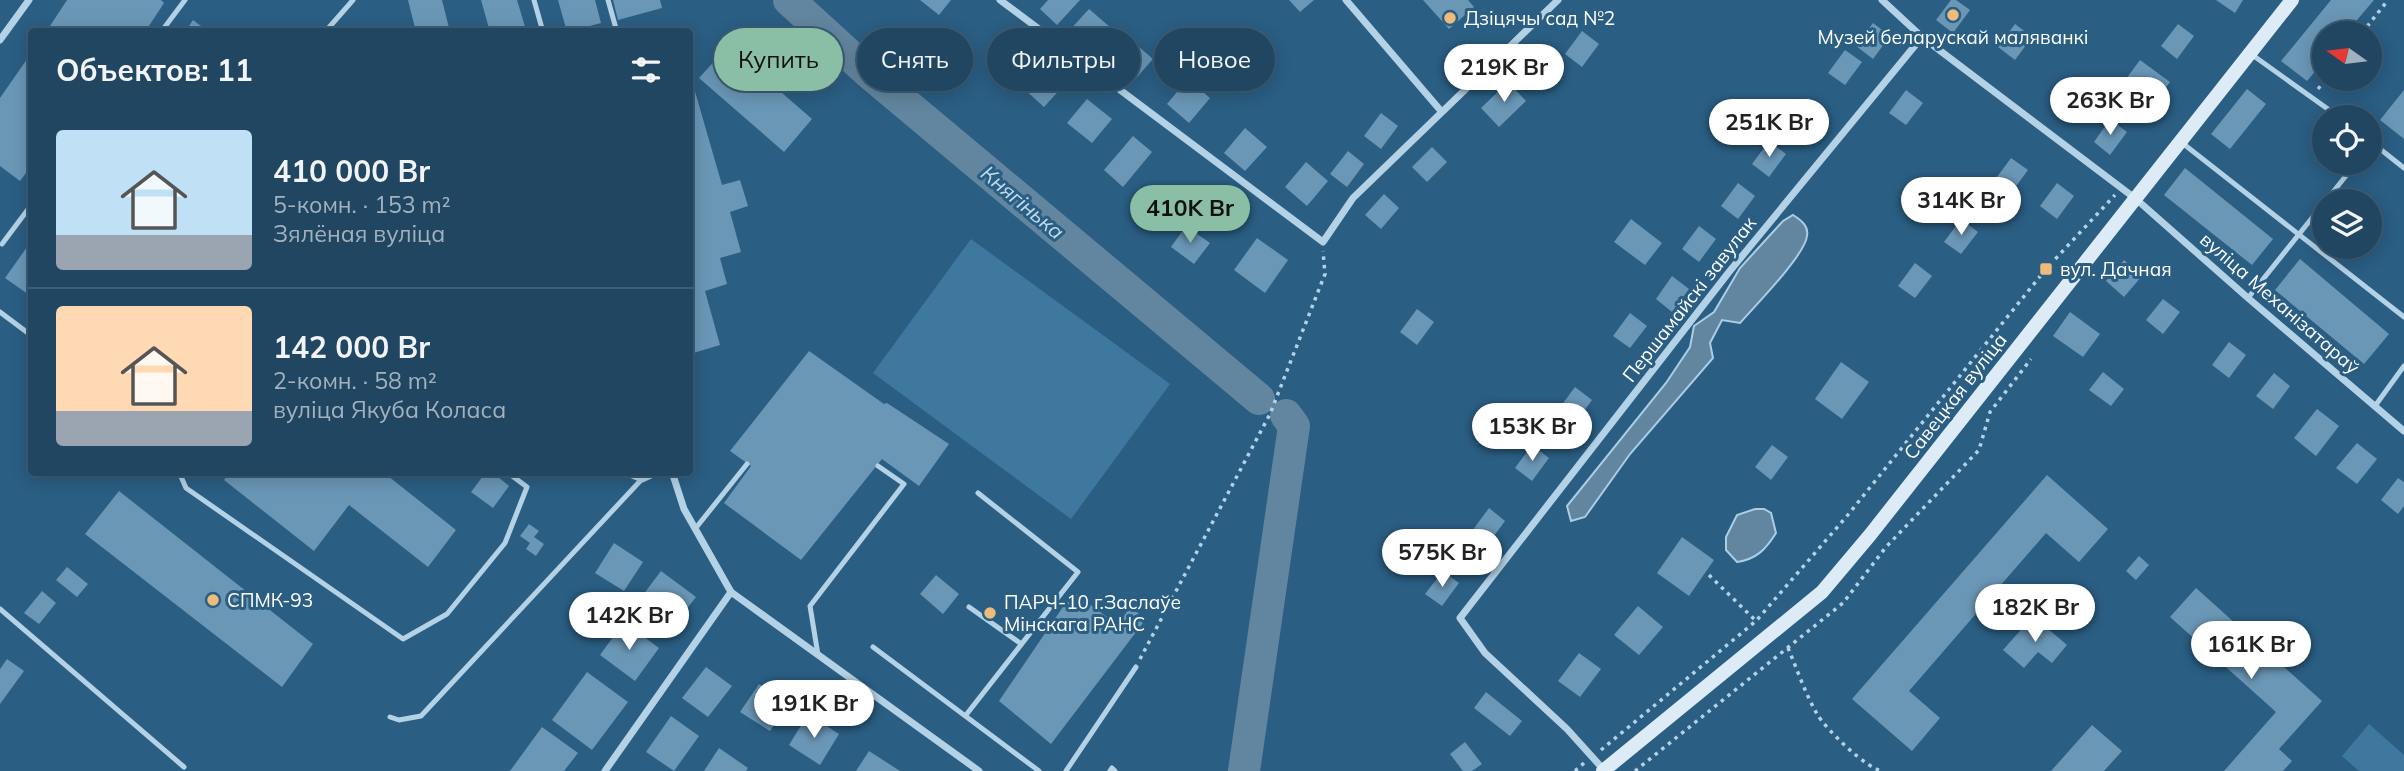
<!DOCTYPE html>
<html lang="ru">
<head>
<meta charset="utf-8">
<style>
	:root { --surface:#204662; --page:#2d506b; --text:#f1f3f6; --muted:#a2b1be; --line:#3d5e77; --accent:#8abfa5 }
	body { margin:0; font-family:Mulish,sans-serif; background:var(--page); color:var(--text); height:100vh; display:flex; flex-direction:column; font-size:26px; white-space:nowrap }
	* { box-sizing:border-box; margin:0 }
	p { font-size:23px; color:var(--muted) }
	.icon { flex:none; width:38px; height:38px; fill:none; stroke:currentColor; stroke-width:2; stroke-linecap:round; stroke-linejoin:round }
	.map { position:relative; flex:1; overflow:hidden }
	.drawer { position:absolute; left:28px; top:28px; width:665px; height:448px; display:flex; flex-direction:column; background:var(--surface); border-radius:7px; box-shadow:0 4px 18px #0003,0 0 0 2px var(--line) }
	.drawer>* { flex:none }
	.guide { position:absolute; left:714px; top:28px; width:665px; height:63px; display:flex; gap:14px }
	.needle { width:46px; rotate:284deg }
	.controls { position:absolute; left:2312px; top:21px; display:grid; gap:14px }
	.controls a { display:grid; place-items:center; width:70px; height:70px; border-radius:50%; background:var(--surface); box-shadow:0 4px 18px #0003,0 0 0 2px var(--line); font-size:35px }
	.price { position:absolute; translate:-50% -60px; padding:0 16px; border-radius:24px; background:#fff; color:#222; font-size:23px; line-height:46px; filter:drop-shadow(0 2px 4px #0008) }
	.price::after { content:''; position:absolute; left:50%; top:42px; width:21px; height:16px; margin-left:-10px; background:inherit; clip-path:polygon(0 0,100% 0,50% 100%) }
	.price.selected { background:var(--accent); color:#111 }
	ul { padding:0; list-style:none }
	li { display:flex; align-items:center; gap:21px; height:175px; padding:0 28px }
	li+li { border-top:2px solid var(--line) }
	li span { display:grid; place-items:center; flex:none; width:196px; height:140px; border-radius:7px; color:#555 }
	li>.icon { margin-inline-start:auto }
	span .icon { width:84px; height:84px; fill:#fffc; stroke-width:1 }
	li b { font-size:30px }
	h2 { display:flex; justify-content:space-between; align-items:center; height:84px; padding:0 28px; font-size:30px }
	.chip { padding:0 24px; border-radius:32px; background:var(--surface); box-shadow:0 4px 18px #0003,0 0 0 2px var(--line); font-size:24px; line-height:63px }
	.chip.selected { background:var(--accent); color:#111 }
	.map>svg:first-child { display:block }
</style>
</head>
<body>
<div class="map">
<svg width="2404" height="771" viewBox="0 0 2404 771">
	<rect width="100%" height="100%" fill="#2a5e83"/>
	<!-- green -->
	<g fill="#3f789f">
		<polygon points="971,239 1170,384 1071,519 873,373"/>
		<polygon points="2369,724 2404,755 2404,771 2359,771 2342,756"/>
	</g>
	<!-- water -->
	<g fill="#62869f" stroke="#a9cee6" stroke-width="2">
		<path d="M1793 215C1801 220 1809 226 1807 236 1805 255 1755 306 1740 323L1722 320 1710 343 1713 358 1630 454 1585 517 1571 521 1567 506 1666 383 1690 347 1694 326 1714 312 1740 268 1783 221Z"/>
		<path d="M1755 509H1764L1771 513 1776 533C1766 549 1757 559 1737 562L1726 550V537L1737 515Z"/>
	</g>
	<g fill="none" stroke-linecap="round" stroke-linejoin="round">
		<!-- river -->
		<g stroke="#62869f" stroke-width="32">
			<polyline points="789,0 869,73 1259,399"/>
			<polyline points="1244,771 1294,426 1286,415"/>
		</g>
	</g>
	<!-- building -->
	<g fill="#6a97b6">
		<polygon points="67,0 161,0 164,3 145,32 46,32"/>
		<polygon points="408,0 442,0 450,32 416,32"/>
		<polygon points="481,0 517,0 526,30 490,32"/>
		<polygon points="558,0 595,0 601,23 567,32"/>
		<polygon points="613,0 660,0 662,8 618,20"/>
		<polygon points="920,0 951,0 939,15"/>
		<polygon points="1048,0 1080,0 1057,25 1040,9"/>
		<polygon points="1289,0 1314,0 1300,12"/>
		<polygon points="1423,0 1468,0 1474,7 1449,29"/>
		<polygon points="1951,0 1956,0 1970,10 1953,33 1936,20"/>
		<polygon points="2216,0 2243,0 2235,13"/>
		<polygon points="2331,0 2374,0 2346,33 2324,33 2324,61 2307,81 2281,61"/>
		<polygon points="1089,9 1110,27 1089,52 1067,33"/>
		<polygon points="193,20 209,32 185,32"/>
		<polygon points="1873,23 1890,36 1873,59 1856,46"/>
		<polygon points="2015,24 2032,37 2015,60 1998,47"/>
		<polygon points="2178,24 2194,36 2177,59 2161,46"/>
		<polygon points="1582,31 1599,44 1582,67 1565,54"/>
		<polygon points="1131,40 1153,59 1131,84 1109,65"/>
		<polygon points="728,46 812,119 784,152 699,78"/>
		<polygon points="1845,50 1862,62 1845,85 1828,73"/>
		<polygon points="32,52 32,165 20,181 0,166 0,98"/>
		<polygon points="2140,60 2170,82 2153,105 2123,83"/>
		<polygon points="1045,64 1066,83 1044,107 1023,88"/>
		<polygon points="690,74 722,185 740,180 748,206 730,212 741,252 720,258 727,284 705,291 720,345 690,354"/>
		<polygon points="1188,79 1210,98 1189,123 1167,104"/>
		<polygon points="1508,82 1526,101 1499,127 1481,108"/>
		<polygon points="2247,89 2266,104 2230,149 2211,134"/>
		<polygon points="1906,90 1923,103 1906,125 1889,113"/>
		<polygon points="2404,90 2404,139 2380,120"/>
		<polygon points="1808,98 1825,111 1808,134 1791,121"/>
		<polygon points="1087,99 1112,119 1092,143 1067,123"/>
		<polygon points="1381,113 1398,126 1381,149 1364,136"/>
		<polygon points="2110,119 2127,132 2110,155 2094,142"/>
		<polygon points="1245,128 1267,147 1245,171 1224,153"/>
		<polygon points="1133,136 1152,152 1123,187 1104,170"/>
		<polygon points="1769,141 1786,154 1769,177 1752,164"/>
		<polygon points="1432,147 1447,162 1427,182 1412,167"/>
		<polygon points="1348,151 1364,164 1347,187 1330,174"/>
		<polygon points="2011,158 2028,170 2011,193 1994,181"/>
		<polygon points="1306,162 1328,181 1307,206 1285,187"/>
		<polygon points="2185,168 2273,239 2252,265 2164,195"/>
		<polygon points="1738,183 1755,196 1738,219 1721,206"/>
		<polygon points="2057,183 2074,196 2057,219 2040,206"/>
		<polygon points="1384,194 1399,208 1381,229 1365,215"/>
		<polygon points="1631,219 1662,243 1645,265 1614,242"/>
		<polygon points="1961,219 1978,232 1961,254 1944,242"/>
		<polygon points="1186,226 1210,243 1194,264 1171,247"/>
		<polygon points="1699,226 1716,239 1699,262 1682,249"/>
		<polygon points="1257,238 1288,260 1265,293 1234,270"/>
		<polygon points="32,240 32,297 5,278"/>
		<polygon points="2300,259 2389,334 2364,364 2275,290"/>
		<polygon points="2124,260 2142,276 2124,297 2106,281"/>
		<polygon points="1915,263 1932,276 1915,298 1898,286"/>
		<polygon points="1672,276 1689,289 1672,312 1656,299"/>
		<polygon points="2163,299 2180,312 2163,334 2146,320"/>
		<polygon points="1417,309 1434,322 1417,345 1400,332"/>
		<polygon points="2070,312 2100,334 2083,357 2053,336"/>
		<polygon points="1630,313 1647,326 1630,348 1613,336"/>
		<polygon points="2229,342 2246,355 2229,378 2212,365"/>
		<polygon points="809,351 884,404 887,403 949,444 919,486 882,459 801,560 724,503 751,466 730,451"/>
		<polygon points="1841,362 1869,382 1842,419 1815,399"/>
		<polygon points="2103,372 2124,389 2111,406 2089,390"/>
		<polygon points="2274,373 2290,386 2273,409 2256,396"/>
		<polygon points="1575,387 1592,400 1575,423 1558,410"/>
		<polygon points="2317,409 2339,426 2316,456 2294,438"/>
		<polygon points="2357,443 2377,459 2357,484 2336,468"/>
		<polygon points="1532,445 1549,458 1532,481 1515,468"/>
		<polygon points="1772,445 1788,457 1771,480 1755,467"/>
		<polygon points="230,472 383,472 456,530 428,567 349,505 314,551 224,480"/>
		<polygon points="486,472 492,472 509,486 493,508 471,492"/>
		<polygon points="2047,475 2108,529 2079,562 2046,533 1909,691 1940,718 1912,751 1852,699"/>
		<polygon points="2398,478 2404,482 2404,506 2398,514 2381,500"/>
		<polygon points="119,491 313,644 282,687 85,534"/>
		<polygon points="1489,508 1505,521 1488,544 1472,531"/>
		<polygon points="529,524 539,531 534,537 544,544 536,556 526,549 530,543 520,536"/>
		<polygon points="1682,537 1714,560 1689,596 1657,573"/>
		<polygon points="614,543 643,562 624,591 595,573"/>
		<polygon points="2139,556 2149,565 2136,580 2126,571"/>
		<polygon points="67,567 88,584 77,597 56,580"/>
		<polygon points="661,571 696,597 668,633 634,607"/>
		<polygon points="1443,571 1459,583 1442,606 1425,594"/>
		<polygon points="936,575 959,594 943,614 920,594"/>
		<polygon points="2196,588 2322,701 2279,749 2292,761 2283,771 2224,771 2276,712 2170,617"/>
		<polygon points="42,591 56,603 39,624 24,613"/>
		<polygon points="1073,592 1118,625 1130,607 1146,619 1051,744 999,701"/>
		<polygon points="1638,606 1663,627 1639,655 1614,635"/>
		<polygon points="2033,616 2067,645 2052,663 2038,652 2024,668 2003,650"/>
		<polygon points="624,622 659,648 635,681 600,655"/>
		<polygon points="1579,653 1601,669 1580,697 1558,681"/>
		<polygon points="7,659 24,671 0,704 0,669"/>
		<polygon points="706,667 732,686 708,717 682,698"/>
		<polygon points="587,672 628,702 592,750 552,720"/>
		<polygon points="759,684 788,704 770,731 740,712"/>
		<polygon points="1486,692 1522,721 1510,736 1474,708"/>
		<polygon points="808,714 839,734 820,765 789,745"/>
		<polygon points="671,716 699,736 674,771 646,752"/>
		<polygon points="2092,725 2122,751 2104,771 2051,771"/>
		<polygon points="542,727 578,753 564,771 510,771"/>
		<polygon points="1465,742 1482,764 1472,771 1463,771 1450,754"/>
		<polygon points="719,748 748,768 746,771 704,771"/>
		<polygon points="869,751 900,771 856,771"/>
	</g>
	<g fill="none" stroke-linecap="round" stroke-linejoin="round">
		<!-- path -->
		<g stroke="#b4d2e6" stroke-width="3.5" stroke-dasharray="3.5 5" stroke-linecap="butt">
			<polyline points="2362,33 2388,0"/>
			<polyline points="2318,89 2326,79"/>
			<polyline points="1709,575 1756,621"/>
			<path d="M1788 648C1797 669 1805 693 1817 714 1825 728 1867 770 1883 771"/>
			<polyline points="1140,659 1270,414 1325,274 1323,251"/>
			<polyline points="1601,750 1756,621 1847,516 2046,269 2115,195"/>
			<polyline points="1575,771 1584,763"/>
			<polyline points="1635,771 1843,603 1886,547 1979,450 1990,412 2031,359"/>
		</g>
		<!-- service -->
		<g stroke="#b4d2e6" stroke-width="5">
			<polyline points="534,0 543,32"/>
			<polyline points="608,0 617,32"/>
			<polyline points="161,32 185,0"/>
			<polyline points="325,32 353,0"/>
			<polyline points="2251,54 2339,117"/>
			<polyline points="2370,141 2404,168"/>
			<polyline points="2181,142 2404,317"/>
			<polyline points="2326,201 2356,163"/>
			<polyline points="2,244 32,204"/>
			<polyline points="2248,298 2324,203"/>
			<polyline points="0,312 32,336"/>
			<polyline points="2375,406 2404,366"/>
			<polyline points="179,472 186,488 403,639 447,614 505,543 527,487 507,472"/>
			<polyline points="695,529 747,464"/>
			<polyline points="969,607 1020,643"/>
			<polyline points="0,609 184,767"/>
			<polyline points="873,647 1039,771"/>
			<polyline points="818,655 810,606 904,484 878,466"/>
			<polyline points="966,715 1078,572 978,493"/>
			<polyline points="390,717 399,720 421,716 642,479"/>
			<polyline points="1066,771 1136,667"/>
			<polyline points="1110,771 1112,768 1115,771"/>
		</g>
		<!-- minor -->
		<g stroke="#b4d2e6" stroke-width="7">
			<polyline points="1000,0 1323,242 1353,198 1558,0"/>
			<polyline points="1346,0 1441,111"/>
			<polyline points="1882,0 1922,37 2136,199 2248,298 2404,431"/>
			<polyline points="0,40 29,0"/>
			<polyline points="672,472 684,509 731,592"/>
			<polyline points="630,474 642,479 657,472"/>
			<polyline points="1604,770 1567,729 1485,653 1460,618 1729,272 1922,37"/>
			<polyline points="605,771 731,592 979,771"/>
		</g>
		<!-- secondary -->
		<polyline stroke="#ddebf6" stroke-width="14" points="1603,771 1822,592 1870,535 2292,0"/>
	</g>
	<!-- markers -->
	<g fill="#edbc7b" stroke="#2a5e83" stroke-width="2.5">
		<circle cx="1953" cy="15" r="7"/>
		<circle cx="1450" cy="18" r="7"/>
		<rect x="2039" y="262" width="14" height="14" rx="3.5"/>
		<circle cx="213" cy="600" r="7"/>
		<circle cx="990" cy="613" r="7"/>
	</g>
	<g text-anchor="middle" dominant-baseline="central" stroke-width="6" stroke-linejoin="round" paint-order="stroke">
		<!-- poi labels -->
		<g font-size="19" fill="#fff" stroke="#2a5e83" text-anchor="start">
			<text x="1464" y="18">Дзіцячы сад №2</text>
			<text x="1953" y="37" text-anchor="middle">Музей беларускай маляванкі</text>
			<text x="2060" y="269">вул. Дачная</text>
			<text x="227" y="600">СПМК-93</text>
			<text x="1004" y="602">ПАРЧ-10 г.Заслаўе<tspan x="1004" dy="22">Мінскага РАНС</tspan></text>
		</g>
		<!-- street labels -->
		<g font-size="19" fill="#fff" stroke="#2a5e83">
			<text transform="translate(1689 299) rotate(-52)">Першамайскі завулак</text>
			<text transform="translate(2280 303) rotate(41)">вуліца Механізатараў</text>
			<text transform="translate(1955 396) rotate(-52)">Савецкая вуліца</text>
		</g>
		<!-- water labels -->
		<g font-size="21" font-style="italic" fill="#bfdbee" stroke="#2a5e83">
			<text transform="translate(1023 202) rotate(40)">Княгінька</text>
		</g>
	</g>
</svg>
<div class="controls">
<a><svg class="needle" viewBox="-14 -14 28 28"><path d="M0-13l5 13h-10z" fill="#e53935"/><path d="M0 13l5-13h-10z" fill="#a2b1be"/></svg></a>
<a><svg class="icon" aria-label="locate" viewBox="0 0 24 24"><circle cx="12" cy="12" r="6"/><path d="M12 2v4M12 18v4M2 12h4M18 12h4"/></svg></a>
<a><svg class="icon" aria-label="layers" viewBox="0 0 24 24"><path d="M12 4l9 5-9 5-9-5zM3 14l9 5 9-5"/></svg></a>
</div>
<b class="price" style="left:1504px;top:104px">219K Br</b>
<b class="price" style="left:2110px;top:137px">263K Br</b>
<b class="price" style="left:1769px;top:159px">251K Br</b>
<b class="price" style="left:1961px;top:237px">314K Br</b>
<b class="price selected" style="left:1190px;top:245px">410K Br</b>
<b class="price" style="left:1532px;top:463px">153K Br</b>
<b class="price" style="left:1442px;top:589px">575K Br</b>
<b class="price" style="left:2035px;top:644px">182K Br</b>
<b class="price" style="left:629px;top:652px">142K Br</b>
<b class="price" style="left:2251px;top:681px">161K Br</b>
<b class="price" style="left:814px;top:740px">191K Br</b>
<div class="guide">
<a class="chip selected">Купить</a>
<a class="chip">Снять</a>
<a class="chip">Фильтры</a>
<a class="chip">Новое</a>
</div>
<section class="drawer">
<h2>Объектов: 11<svg class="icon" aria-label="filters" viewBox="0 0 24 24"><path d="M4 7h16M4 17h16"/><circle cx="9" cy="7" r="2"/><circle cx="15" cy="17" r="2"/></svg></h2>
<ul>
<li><span style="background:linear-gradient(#bfe0f5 75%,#9aa5b1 0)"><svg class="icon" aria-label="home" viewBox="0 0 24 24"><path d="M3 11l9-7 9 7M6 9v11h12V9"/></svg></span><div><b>410 000 Br</b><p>5-комн. · 153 m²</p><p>Зялёная вуліца</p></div></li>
<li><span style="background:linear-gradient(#ffd9b3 75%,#9aa5b1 0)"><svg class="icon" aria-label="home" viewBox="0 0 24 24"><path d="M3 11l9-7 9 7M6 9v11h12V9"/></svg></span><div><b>142 000 Br</b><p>2-комн. · 58 m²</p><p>вуліца Якуба Коласа</p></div></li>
</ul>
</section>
</div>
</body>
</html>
